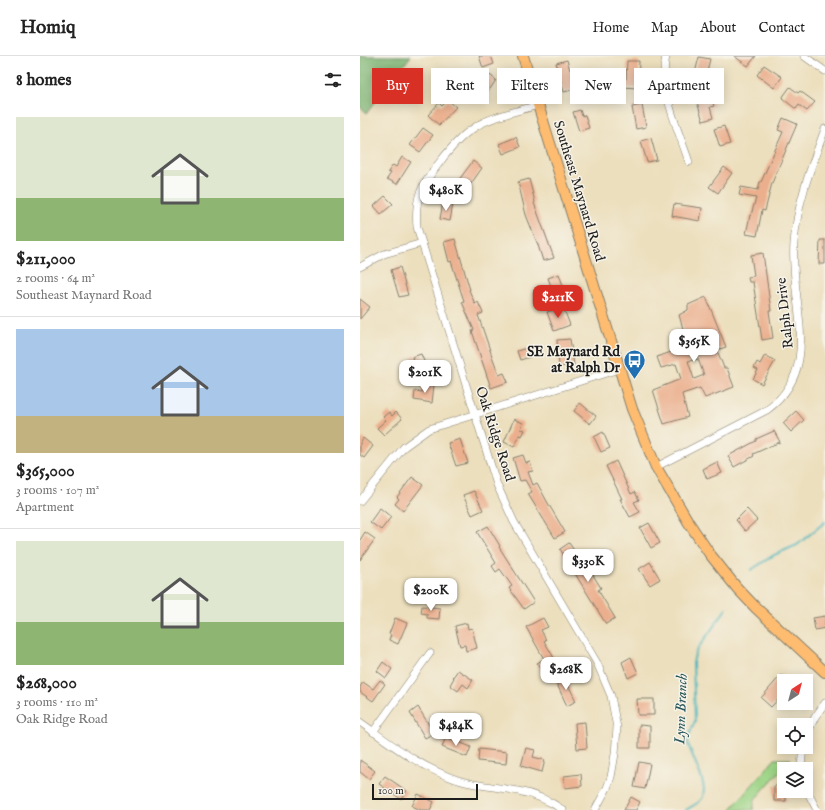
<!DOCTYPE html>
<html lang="en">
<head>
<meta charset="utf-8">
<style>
	:root { --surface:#fff; --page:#f6f6f6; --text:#222; --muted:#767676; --line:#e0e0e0; --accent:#d93025 }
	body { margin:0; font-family:"IM FELL English",serif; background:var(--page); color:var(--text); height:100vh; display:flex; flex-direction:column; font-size:15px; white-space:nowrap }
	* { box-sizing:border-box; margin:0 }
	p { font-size:13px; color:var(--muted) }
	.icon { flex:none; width:22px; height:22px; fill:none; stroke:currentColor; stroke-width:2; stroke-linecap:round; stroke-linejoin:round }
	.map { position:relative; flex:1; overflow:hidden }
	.panel { display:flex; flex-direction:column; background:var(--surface); width:360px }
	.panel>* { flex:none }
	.banner { position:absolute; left:12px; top:12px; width:380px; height:36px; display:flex; gap:8px }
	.needle { width:26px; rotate:36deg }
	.fabs { position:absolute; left:417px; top:618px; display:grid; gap:8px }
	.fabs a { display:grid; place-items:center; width:36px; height:36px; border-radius:0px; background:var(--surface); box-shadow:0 2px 10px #0003; font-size:20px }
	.scale { position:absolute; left:12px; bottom:10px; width:106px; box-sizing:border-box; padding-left:4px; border:2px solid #1c1c1c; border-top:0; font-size:11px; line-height:14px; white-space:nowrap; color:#1c1c1c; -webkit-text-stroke:3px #f7f3e8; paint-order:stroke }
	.price { position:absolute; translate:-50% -34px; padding:0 9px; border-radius:8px; background:#fff; color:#222; font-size:13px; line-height:26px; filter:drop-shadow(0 1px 2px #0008) }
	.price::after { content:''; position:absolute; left:50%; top:24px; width:12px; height:9px; margin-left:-6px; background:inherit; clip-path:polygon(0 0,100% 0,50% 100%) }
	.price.selected { background:var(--accent); color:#fff }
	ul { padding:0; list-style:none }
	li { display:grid; align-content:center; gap:8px; height:212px; padding:0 16px }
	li+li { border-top:1px solid var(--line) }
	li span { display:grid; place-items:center; height:124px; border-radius:0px; color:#555 }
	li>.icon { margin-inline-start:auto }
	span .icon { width:72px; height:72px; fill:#fffc; stroke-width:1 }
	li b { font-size:17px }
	h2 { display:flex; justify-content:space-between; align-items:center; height:48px; padding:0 16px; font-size:17px }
	.tag { padding:0 14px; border-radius:0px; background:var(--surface); box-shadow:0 2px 10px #0003; font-size:14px; line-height:36px }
	.tag.selected { background:var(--accent); color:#fff }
	header { display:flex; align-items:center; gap:24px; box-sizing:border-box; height:56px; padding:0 20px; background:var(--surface); border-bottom:1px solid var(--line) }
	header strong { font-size:19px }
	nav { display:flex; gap:22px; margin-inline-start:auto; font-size:14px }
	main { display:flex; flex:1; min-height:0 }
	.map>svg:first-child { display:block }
</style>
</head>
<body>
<header>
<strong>Homiq</strong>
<nav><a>Home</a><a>Map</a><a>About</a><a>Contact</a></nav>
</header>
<main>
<section class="panel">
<h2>8 homes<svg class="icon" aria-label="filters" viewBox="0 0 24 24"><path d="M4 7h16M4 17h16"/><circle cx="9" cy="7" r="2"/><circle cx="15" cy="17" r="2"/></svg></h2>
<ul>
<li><span style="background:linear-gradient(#dfe7d0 65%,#8fb573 0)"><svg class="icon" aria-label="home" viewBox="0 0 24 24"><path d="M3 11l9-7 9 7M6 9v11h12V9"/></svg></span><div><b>$211,000</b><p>2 rooms · 64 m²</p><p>Southeast Maynard Road</p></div></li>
<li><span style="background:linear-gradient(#a9c7e8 70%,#c2b280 0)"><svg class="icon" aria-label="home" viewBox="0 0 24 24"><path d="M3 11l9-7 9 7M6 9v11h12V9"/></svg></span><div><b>$365,000</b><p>3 rooms · 107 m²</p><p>Apartment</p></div></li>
<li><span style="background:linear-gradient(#dfe7d0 65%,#8fb573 0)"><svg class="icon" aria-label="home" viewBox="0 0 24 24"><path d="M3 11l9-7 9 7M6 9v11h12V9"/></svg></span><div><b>$268,000</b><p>3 rooms · 110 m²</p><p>Oak Ridge Road</p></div></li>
</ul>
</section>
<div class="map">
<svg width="465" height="754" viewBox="0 0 465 754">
	<rect width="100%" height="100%" fill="#f7f3e8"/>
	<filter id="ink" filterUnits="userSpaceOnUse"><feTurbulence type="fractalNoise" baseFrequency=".025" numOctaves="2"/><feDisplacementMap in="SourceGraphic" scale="8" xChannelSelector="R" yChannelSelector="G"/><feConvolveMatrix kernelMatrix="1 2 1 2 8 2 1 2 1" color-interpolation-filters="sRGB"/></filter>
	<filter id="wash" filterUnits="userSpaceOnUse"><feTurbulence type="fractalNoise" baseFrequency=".012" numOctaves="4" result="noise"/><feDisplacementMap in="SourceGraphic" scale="16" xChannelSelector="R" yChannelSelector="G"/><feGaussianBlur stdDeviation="0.9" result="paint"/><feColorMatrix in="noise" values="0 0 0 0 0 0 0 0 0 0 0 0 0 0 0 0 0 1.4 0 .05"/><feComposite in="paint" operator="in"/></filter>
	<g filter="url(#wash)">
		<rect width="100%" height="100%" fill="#ecdfbd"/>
		<!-- green -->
		<polygon fill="#9dd486" stroke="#5c7851" points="415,703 431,703 395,743 393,754 370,754"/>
		<!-- forest -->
		<polygon fill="#7eb673" stroke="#4d6948" points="0,0 51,0 7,57 0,51"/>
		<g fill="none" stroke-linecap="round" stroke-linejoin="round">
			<!-- stream -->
			<g stroke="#41b2b9" stroke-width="2">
				<polyline points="391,514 414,499 437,489 465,466"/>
				<polyline points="326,754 339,746 343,741 344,733 342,723 328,688 329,679 335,665 333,607 335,598 339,591 366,553"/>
			</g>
		</g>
		<g id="blocks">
			<!-- building -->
			<g fill="#ebaf8d" fill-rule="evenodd">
				<polygon points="119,0 131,0 134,8 123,12"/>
				<polygon points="374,0 396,0 388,10"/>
				<polygon points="339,1 350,3 345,24 334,21"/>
				<polygon points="207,4 210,14 213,13 219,32 204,36 196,7"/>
				<polygon points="267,5 279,5 278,32 262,31 262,22 266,23"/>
				<polygon points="404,9 422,21 414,32 397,19"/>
				<polygon points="130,19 136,24 122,45 107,36 111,29 120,35"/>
				<polygon points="430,31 438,37 440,35 455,46 447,55 439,49 436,53 422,42"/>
				<polygon points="346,37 348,43 351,42 354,50 350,51 353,62 343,65 335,40"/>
				<polygon points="88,44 96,51 79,69 68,59 79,47 82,50"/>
				<polygon points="282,49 286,71 276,73 272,51"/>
				<polygon points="220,54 222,60 225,59 229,72 219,75 213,56"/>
				<polygon points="423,62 437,68 412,127 405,155 402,154 397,180 386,178 390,159 391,159 396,142 379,139 381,131 398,134 400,126 401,126 423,76 418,74"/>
				<polygon points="364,70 370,88 360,91 354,73"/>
				<polygon points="63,72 73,79 60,96 50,89"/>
				<polygon points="156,81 160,91 143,98 139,88"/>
				<polygon points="291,82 297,104 287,106 281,85"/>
				<polygon points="42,101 51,106 37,128 27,123 31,117 28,116 33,109 36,111"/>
				<polygon points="113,105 122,112 108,132 98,125"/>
				<polygon points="364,111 372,117 358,137 349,131"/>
				<polygon points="169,123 175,146 174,147 194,202 183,205 178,189 166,159 158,126"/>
				<polygon points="25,140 33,148 21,158 14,150"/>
				<polygon points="83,146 93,148 90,165 80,163"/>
				<polygon points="314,148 342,152 340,165 312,160"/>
				<polygon points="95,183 110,234 109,234 115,248 118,246 123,257 118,259 132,300 139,319 144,317 148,326 131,332 112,275 114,274 102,246 104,245 91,205 89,206 84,186"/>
				<polygon points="460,184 465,184 465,208 459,208"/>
				<polygon points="403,197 411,255 409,255 413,282 402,284 393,226 389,226 388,221 394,220 391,199"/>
				<polygon points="40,211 48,239 39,241 31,214"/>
				<polygon points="199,218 206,238 195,241 188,222"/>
				<path d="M346 241 366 291 357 294 364 312H367L374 331 345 342 340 332 322 338 328 361 304 368 293 334 321 323 316 308 301 312 297 301 328 290 319 259 328 254V249ZM338 303 344 319 334 323 328 305Z"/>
				<polygon points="0,243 10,251 0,263"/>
				<polygon points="203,251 210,269 194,275 187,256"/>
				<polygon points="210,283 214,309 199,311 197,284"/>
				<polygon points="167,292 170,301 160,304 157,295"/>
				<polygon points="61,298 66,310 56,314 52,301"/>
				<polygon points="405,299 415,305 402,328 393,323 398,314 394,312 397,306 400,308"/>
				<polygon points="63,328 74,329 72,347 54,344 55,335 62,336"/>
				<polygon points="220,347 236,360 230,368 214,355"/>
				<polygon points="436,355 444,364 431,376 423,367"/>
				<polygon points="29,356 32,360 36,356 42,363 24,379 17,372 26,364 23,361"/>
				<polygon points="154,363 163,367 161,373 165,374 162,380 159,379 154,391 144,386"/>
				<polygon points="414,375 420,386 393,398 394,400 374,411 368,400 396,385 396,383"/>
				<polygon points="243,376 250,392 241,396 234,381"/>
				<polygon points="3,382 13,390 4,402 0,399 0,387"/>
				<polygon points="100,383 108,407 96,410 88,387"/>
				<polygon points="163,399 166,407 170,406 173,415 168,416 173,429 177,427 189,449 205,476 195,482 168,438 172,436 165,424 160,425 153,402"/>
				<polygon points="256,405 271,438 275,436 279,444 274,446 280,456 270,461 260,443 262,443 246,410"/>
				<polygon points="357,406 362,417 347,423 343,413"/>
				<polygon points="52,421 63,429 43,455 35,448 39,443 37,441"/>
				<polygon points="114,435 123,454 112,459 103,439"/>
				<polygon points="20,452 31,461 21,474 10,466"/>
				<polygon points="387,453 397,464 385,475 376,464"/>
				<polygon points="289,467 300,487 291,492 280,472"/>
				<polygon points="128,470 140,490 139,491 174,546 164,553 149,532 152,530 140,513 136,516 132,510 136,507 117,476"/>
				<polygon points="5,476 15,483 0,504 0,484"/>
				<polygon points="209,487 222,506 220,507 227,516 230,514 241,532 238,534 255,562 246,568 200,493"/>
				<polygon points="290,506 300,523 290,529 279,513"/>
				<polygon points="62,550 80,552 79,563 67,562 67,558 61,557"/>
				<polygon points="465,560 465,572 455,574 453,562"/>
				<polygon points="35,562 47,567 38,588 29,584 31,579 29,578"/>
				<polygon points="183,562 188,571 181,574 186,584 184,585 197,607 182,615 177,607 184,603 166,571"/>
				<polygon points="107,567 108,573 112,572 117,592 106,595 105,589 100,590 95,570"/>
				<polygon points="271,601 278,617 268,622 262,606"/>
				<polygon points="23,606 32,613 26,622 17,615"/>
				<polygon points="98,614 113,624 108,632 103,628 98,635 90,629 94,622 93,621"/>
				<polygon points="421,619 424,622 424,637 411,651 401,642"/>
				<polygon points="204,620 216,645 207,650 195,624"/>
				<polygon points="20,624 25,628 13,645 0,636 0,631 3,626 13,633"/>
				<polygon points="277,643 294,643 294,659 278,659"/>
				<polygon points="58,651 74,677 65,682 50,657"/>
				<polygon points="225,666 227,692 217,693 215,667"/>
				<polygon points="279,669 290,670 290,692 279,692"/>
				<polygon points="86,681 111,691 107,701 82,691"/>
				<polygon points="166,692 175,694 173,701 185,704 182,716 161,710"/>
				<polygon points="119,693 147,696 146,708 118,705"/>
				<polygon points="0,704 15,715 9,723 0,716"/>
				<polygon points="279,706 290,708 285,733 274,731"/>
				<polygon points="221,718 222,730 205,732 204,720"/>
				<polygon points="25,720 47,735 41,743 19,728"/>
				<polygon points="414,730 424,730 424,735 426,735 426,745 414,745"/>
				<polygon points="58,738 74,746 70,754 61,754 52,750"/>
				<polygon points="271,741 280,746 276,754 264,754"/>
			</g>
		</g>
	</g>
	<g filter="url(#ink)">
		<use href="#blocks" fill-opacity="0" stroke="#847e6c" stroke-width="1"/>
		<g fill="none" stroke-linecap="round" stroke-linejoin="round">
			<defs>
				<g id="street">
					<path d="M306 0C298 32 319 75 329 106"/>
					<polyline points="444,0 465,15"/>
					<path d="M178 49C159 55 137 59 120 68 114 72 107 76 102 81 90 92 66 122 60 137 56 148 56 159 57 171L137 429 154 466 237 607 251 640 257 672 255 698 251 721 247 732 235 754"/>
					<polyline points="0,211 24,198 62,187"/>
					<path d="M296 411 407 354C465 311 429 247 434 187 437 147 451 111 465 73"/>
					<polyline points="0,445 44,391 69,373 259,313"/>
					<path d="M0 666C31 688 61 712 98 724 117 730 138 731 158 735 174 738 190 745 203 754"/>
					<polyline points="13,676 70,597"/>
					<polyline points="446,680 455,661 465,647"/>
					<polyline points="441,713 442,700 444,691"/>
					<polyline points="446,733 457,754"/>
				</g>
				<polyline id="primary" points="163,0 272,353 296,411 329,467 349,497 377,532 396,552 465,616"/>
			</defs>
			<!-- street casing -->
			<use href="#street" stroke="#847e6c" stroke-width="8"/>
			<!-- primary casing -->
			<use href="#primary" stroke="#847e6c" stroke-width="12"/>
			<!-- street -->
			<use href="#street" stroke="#fff" stroke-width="7"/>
			<!-- primary -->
			<use href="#primary" stroke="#febc70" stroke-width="10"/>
		</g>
	</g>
	<!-- icons -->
	<defs>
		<symbol id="bus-pin" viewBox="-11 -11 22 30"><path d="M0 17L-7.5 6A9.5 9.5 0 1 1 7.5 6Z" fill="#1f6fb2" stroke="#f7f3e8"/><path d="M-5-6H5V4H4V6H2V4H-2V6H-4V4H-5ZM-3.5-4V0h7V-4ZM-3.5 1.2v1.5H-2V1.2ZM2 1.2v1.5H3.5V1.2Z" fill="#fff"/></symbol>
	</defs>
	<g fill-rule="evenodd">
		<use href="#bus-pin" x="262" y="292" width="25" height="34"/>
	</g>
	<g text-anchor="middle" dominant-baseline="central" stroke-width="3" stroke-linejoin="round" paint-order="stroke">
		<!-- street labels -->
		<g font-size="14" fill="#1c1c1c" stroke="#f7f3e8">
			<text transform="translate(219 135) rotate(73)">Southeast Maynard Road</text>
			<text transform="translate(425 257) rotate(-96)">Ralph Drive</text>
			<text transform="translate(135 378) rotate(72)">Oak Ridge Road</text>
		</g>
		<!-- poi labels -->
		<g font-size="14" font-weight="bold" fill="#1c1c1c" stroke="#f7f3e8" text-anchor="end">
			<text x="260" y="296">SE Maynard Rd<tspan x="260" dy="16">at Ralph Dr</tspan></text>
		</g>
		<!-- water labels -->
		<g font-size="15" font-style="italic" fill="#2b585b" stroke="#f7f3e8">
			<text transform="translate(321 653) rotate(-88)">Lynn Branch</text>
		</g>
	</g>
</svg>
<div class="fabs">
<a><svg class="needle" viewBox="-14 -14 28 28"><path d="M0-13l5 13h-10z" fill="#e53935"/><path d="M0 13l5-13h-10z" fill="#767676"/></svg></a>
<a><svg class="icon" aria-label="locate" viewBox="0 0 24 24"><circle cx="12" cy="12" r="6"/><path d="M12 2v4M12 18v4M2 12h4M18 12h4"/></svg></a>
<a><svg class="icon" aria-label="layers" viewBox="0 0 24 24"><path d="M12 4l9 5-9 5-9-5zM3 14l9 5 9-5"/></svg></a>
</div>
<div class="scale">100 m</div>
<b class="price" style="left:86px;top:156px">$480K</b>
<b class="price selected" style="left:198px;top:263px">$211K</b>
<b class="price" style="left:334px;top:307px">$365K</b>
<b class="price" style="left:65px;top:338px">$201K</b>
<b class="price" style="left:228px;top:527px">$330K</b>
<b class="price" style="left:71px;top:556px">$200K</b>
<b class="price" style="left:206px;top:635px">$268K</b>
<b class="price" style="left:96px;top:691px">$484K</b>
<div class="banner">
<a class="tag selected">Buy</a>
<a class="tag">Rent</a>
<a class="tag">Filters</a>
<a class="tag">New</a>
<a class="tag">Apartment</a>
</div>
</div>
</main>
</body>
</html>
